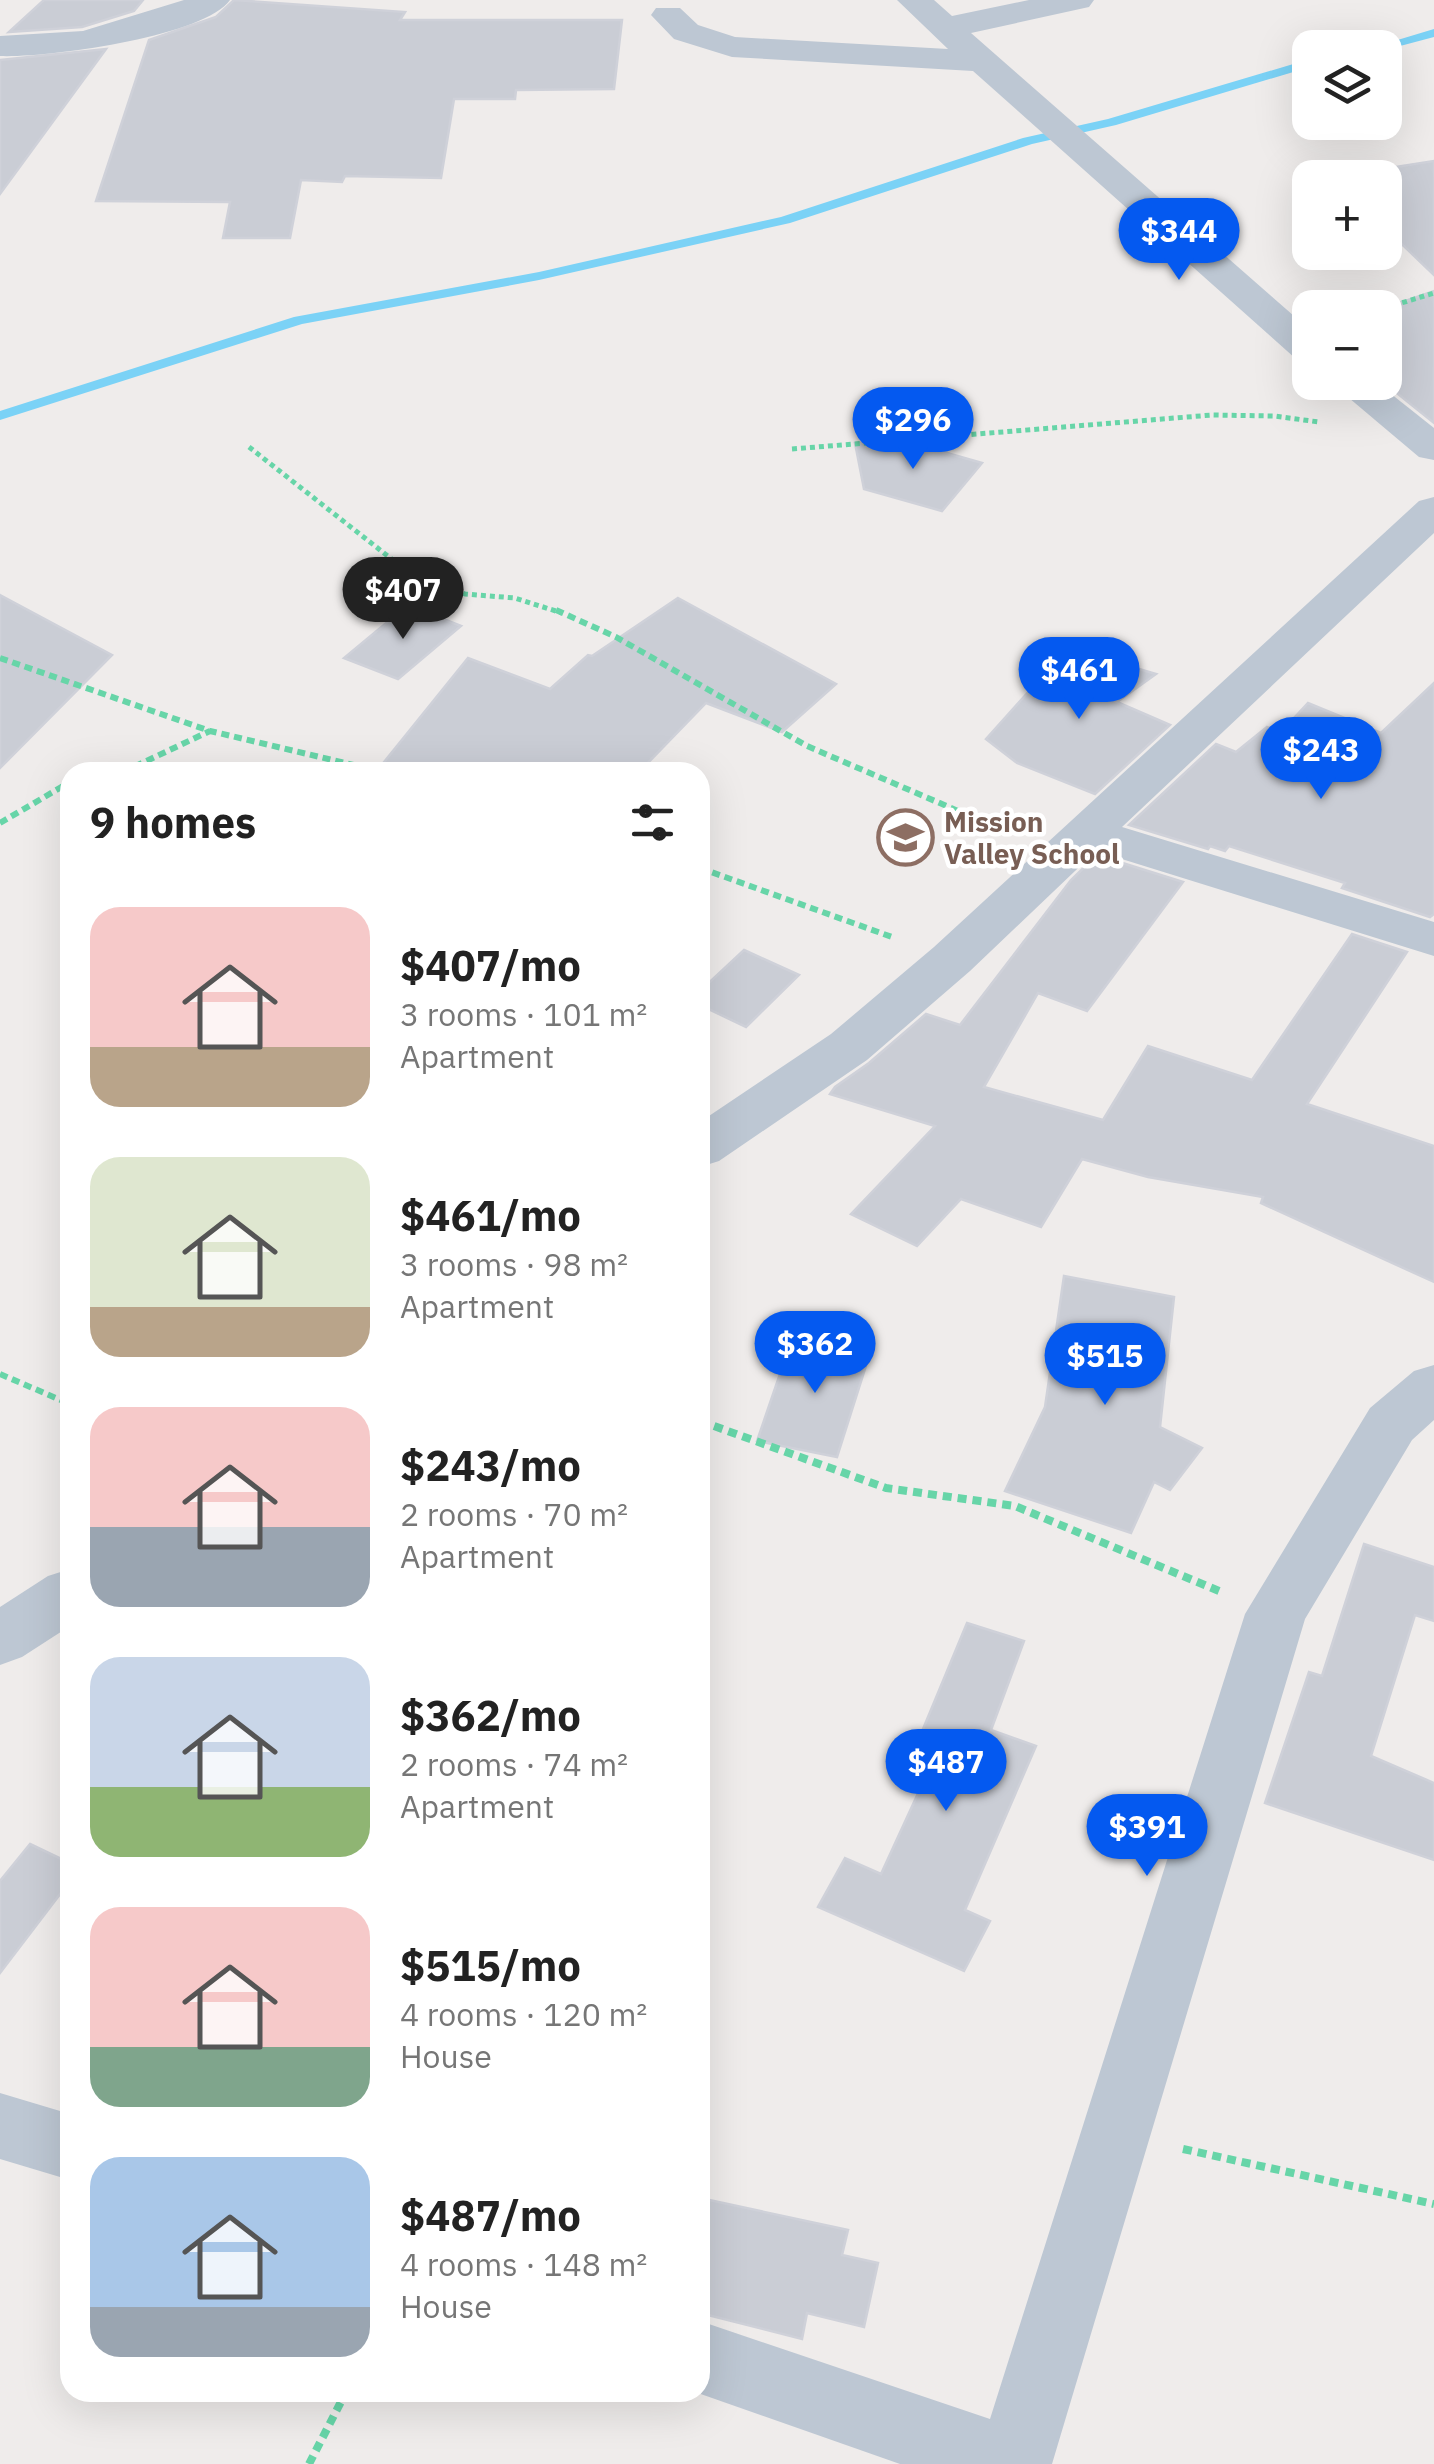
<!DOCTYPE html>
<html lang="en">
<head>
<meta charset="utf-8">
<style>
	:root { --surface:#fff; --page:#f2f2f2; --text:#222; --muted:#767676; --accent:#0459f0 }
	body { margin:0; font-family:"IBM Plex Sans",sans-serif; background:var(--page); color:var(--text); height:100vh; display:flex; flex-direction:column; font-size:38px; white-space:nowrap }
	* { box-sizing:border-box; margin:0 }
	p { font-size:32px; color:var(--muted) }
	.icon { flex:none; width:55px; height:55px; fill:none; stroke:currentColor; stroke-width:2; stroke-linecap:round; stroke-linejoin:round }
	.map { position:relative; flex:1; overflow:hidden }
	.side { position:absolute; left:60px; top:762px; width:650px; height:1640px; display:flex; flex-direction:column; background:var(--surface); border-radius:30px; box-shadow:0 10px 40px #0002 }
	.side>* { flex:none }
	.controls { position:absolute; left:1292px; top:30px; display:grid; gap:20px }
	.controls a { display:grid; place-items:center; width:110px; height:110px; border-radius:20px; background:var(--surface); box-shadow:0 10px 40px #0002; font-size:50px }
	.price { position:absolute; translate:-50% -85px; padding:0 22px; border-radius:35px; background:var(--accent); color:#fff; font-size:32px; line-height:65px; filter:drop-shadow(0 2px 5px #0008) }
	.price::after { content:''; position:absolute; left:50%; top:60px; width:30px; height:22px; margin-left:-15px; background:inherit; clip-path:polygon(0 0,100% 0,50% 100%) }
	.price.active { background:#222; color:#fff }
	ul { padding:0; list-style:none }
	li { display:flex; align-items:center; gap:30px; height:250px; padding:0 30px }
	li span { display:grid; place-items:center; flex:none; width:280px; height:200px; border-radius:30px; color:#555 }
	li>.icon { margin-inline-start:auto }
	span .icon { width:120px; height:120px; fill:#fffc; stroke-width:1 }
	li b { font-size:42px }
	h2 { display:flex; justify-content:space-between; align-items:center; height:120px; padding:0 30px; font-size:42px }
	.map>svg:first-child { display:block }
</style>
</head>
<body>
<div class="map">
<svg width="1434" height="2464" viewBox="0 0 1434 2464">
	<rect width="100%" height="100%" fill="#efeceb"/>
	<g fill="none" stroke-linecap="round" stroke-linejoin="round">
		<!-- stream -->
		<g fill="#7bd2f6" fill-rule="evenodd">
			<polygon points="1434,29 1434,37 1385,50 1371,48"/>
			<polygon points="1310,59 1310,67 1116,125 1032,144 790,223 539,280 302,324 0,420 0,411 294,317 539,272 781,217 1023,138 1108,119"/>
		</g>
	</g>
	<!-- building -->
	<g fill="#cacdd5" stroke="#cfd1d9" stroke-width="2.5">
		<polygon points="44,0 143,0 134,11 82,27 9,32"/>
		<polygon points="234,0 405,12 400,20 622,20 614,89 516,90 515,99 454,99 441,178 345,176 342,182 301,180 290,238 223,238 230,202 96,201 149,40 216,17"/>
		<polygon points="106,49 0,194 0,60"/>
		<polygon points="1434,161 1434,275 1385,228 1385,178 1332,177"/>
		<polygon points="1434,291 1434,423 1383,382 1385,308"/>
		<polygon points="905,441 982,463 942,511 864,489 855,443"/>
		<polygon points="0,595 112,655 0,768"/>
		<polygon points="678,598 836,684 782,732 706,703 639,772 376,772 468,658 550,689 588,655 592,656"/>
		<polygon points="408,605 461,626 398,679 344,658"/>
		<polygon points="1068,648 1156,674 1117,702 1170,725 1095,794 1017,763 986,739"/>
		<polygon points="1434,683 1434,914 1430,917 1342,888 1345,883 1229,846 1225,851 1210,846 1208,849 1129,825 1216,744 1236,752 1267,727 1280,733 1308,703 1381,733"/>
		<polygon points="1097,855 1183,882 1087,1011 1038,993 984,1087 1103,1120 1148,1046 1252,1080 1352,934 1407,952 1307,1104 1434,1146 1434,1282 1261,1203 1263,1197 1148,1177 1082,1159 1041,1227 961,1199 917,1246 851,1214 935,1126 830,1094 835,1087 869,1063 926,1014 960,1025 1071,880"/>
		<polygon points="744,950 799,975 746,1027 700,1005 700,991"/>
		<polygon points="1064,1276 1174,1297 1160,1427 1202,1448 1170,1490 1154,1482 1131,1533 1005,1491 1045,1407"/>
		<polygon points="794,1333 871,1350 837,1457 757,1441"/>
		<polygon points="1364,1544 1434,1567 1434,1621 1415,1615 1371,1756 1434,1783 1434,1860 1265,1803 1309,1672 1322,1676"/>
		<polygon points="967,1623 1024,1641 991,1730 1036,1746 965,1910 990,1921 964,1971 818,1907 845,1858 881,1874 937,1752 916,1746"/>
		<polygon points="30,1844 70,1863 70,1881 0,1973 0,1881"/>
		<polygon points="700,2198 848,2230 842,2255 878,2263 864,2327 807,2313 802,2339 700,2313"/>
	</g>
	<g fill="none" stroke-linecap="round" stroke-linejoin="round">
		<!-- path-far2 -->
		<g stroke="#67d5a8" stroke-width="5" stroke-dasharray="5 4" stroke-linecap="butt">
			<polyline points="1385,308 1434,293"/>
			<polyline points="249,447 403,568 465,594 515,598 562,613"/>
			<polyline points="792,449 1212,415 1274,416 1319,422"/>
		</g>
		<!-- path-far1 -->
		<g stroke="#67d5a8" stroke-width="6" stroke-dasharray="8 5" stroke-linecap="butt">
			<polyline points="556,610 616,637 807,746 1007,832"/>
			<polyline points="0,658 210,731 383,772"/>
			<polyline points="123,772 210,731"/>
			<polyline points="0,823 70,782"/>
			<polyline points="700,868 892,937"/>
			<polyline points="0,1374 70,1404"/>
		</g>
		<!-- path -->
		<g stroke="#67d5a8" stroke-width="8" stroke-dasharray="9 6" stroke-linecap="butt">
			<polyline points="700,1421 886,1488 1015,1506 1219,1591"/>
			<polyline points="1183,2149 1434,2204"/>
			<polyline points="309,2464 346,2392"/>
		</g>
		<!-- minor -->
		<g fill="#bdc7d3" fill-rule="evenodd">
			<path d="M184 0H230C204 37 46 58 0 56V36L83 31Z"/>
			<polygon points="897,0 934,0 952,16 1029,0 1094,0 1089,7 971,33 1310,330 1310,363 1296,359 973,71 732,57 674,39 651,15 656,8 680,8 698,25 735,37 948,49"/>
			<polygon points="1330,382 1376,382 1434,428 1434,460 1419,457"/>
			<polygon points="1434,497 1434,533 1122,827 1434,922 1434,956 1096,851 970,971 867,1060 719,1161 700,1167 700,1122 831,1034 934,947 1419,501"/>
			<polygon points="1434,1365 1434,1420 1412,1440 1305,1619 1052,2464 900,2464 695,2392 700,2392 700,2321 990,2419 1245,1614 1370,1408 1414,1371"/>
			<polygon points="70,1569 70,1626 22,1657 0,1665 0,1607 48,1576"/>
			<polygon points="0,2093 70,2114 70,2180 0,2159"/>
		</g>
	</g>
	<!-- icons -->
	<defs>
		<symbol id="school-ring" viewBox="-11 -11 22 22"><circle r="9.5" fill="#fff" stroke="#8d6e63" stroke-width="1.5"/><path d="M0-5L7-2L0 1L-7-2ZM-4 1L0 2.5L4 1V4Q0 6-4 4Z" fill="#8d6e63"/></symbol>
	</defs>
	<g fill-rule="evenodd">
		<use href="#school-ring" x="874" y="806" width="63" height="63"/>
	</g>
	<g text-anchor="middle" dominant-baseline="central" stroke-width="9" stroke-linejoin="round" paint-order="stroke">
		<!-- education labels -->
		<g font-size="28" font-weight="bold" fill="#785e54" stroke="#fff" text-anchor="start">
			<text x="944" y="821">Mission<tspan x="944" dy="32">Valley School</tspan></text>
		</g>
	</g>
</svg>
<div class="controls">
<a><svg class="icon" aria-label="layers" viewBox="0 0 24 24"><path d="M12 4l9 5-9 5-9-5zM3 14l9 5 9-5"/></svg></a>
<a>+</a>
<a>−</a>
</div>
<b class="price" style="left:1179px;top:283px">$344</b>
<b class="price" style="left:913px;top:472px">$296</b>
<b class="price active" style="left:403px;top:642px">$407</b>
<b class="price" style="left:1079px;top:722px">$461</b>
<b class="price" style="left:1321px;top:802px">$243</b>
<b class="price" style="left:815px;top:1396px">$362</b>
<b class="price" style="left:1105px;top:1408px">$515</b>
<b class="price" style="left:946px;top:1814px">$487</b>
<b class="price" style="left:1147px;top:1879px">$391</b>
<section class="side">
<h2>9 homes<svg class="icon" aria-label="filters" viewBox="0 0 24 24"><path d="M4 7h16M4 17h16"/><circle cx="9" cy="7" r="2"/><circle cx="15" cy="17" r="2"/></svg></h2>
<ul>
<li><span style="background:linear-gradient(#f6c9c9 70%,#b9a48a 0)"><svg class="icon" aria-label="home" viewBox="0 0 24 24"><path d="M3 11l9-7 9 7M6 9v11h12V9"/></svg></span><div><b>$407/mo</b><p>3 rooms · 101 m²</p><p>Apartment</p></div></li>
<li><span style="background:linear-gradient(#dfe7d0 75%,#b9a48a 0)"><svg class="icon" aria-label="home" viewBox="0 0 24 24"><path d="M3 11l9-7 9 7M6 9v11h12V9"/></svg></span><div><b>$461/mo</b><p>3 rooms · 98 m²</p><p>Apartment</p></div></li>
<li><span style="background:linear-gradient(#f6c9c9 60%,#9aa5b1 0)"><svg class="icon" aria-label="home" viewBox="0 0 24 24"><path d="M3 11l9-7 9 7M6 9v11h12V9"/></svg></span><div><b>$243/mo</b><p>2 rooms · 70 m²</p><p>Apartment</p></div></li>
<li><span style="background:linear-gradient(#c9d6e8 65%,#8fb573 0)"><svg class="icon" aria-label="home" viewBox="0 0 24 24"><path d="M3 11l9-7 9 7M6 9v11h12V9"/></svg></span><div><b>$362/mo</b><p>2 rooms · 74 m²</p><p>Apartment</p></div></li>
<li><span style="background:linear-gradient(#f6c9c9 70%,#7fa58c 0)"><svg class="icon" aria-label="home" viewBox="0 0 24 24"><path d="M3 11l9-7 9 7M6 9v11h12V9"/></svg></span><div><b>$515/mo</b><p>4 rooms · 120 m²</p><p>House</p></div></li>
<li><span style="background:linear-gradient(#a9c7e8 75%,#9aa5b1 0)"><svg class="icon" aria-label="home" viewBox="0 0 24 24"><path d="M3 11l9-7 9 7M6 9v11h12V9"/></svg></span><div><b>$487/mo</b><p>4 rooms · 148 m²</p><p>House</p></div></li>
</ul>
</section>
</div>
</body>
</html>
